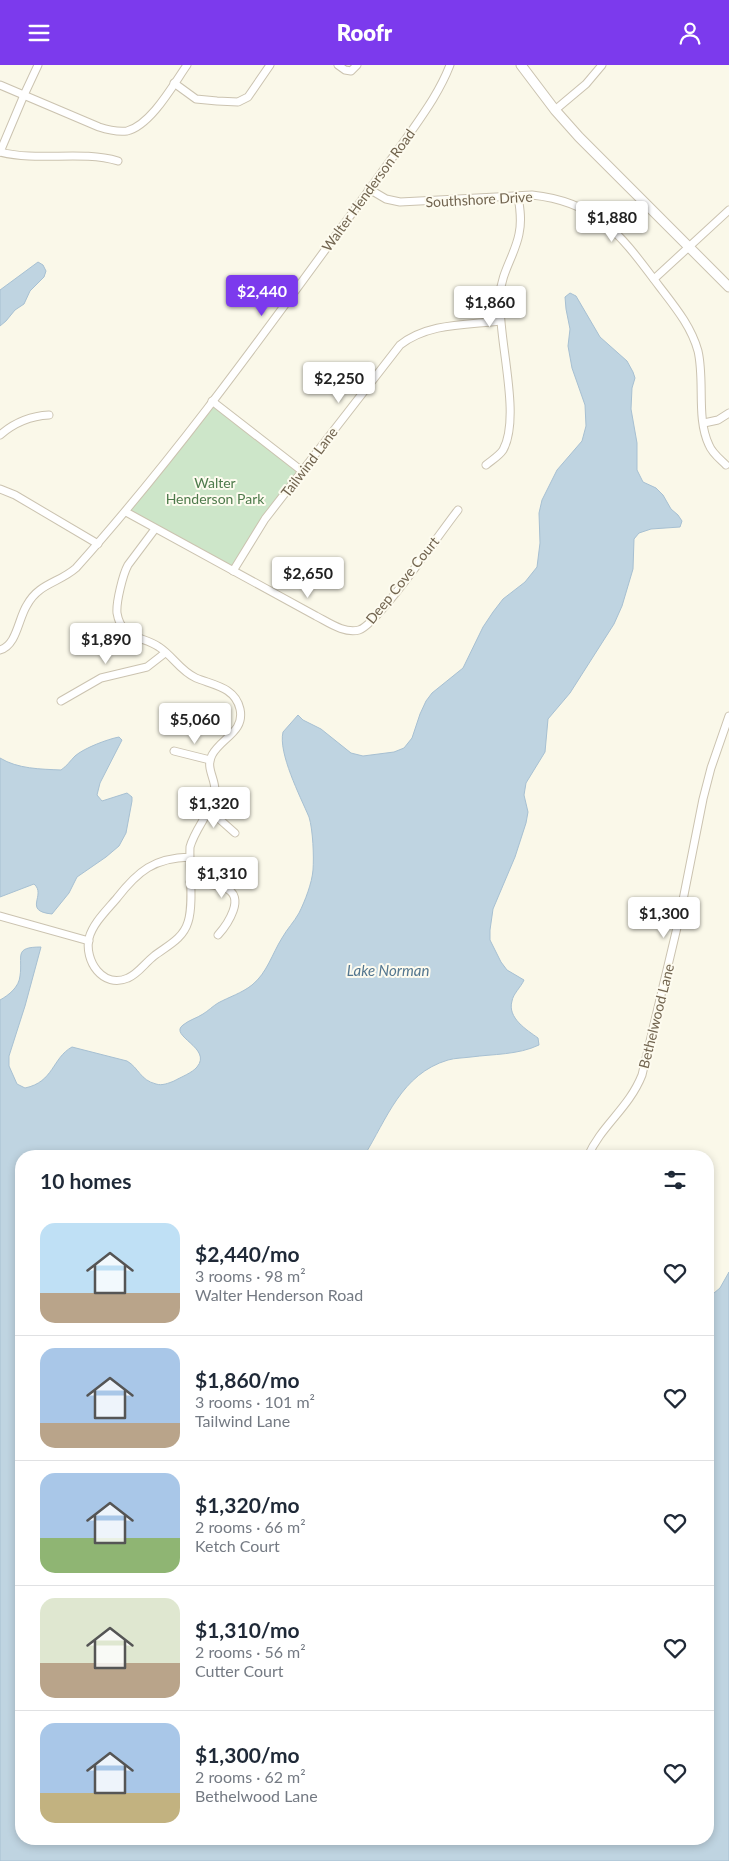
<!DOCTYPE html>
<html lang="en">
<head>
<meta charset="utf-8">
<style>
	:root { --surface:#fff; --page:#f6f6f7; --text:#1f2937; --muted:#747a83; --line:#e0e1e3; --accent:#7c3aed }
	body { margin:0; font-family:Lato,sans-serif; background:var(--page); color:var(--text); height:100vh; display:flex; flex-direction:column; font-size:19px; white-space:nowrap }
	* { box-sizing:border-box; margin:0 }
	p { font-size:16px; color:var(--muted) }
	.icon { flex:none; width:28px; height:28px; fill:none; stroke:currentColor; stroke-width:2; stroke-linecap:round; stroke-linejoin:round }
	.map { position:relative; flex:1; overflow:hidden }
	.side { position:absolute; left:15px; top:1085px; width:699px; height:695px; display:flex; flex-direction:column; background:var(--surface); border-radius:20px; box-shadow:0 2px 8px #0003 }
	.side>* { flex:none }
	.price { position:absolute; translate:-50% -42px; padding:0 11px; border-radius:5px; background:#fff; color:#222; font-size:16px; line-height:32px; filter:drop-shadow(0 1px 2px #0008) }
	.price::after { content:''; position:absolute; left:50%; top:30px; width:15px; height:11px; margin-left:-8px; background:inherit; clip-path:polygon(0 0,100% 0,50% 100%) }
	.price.active { background:var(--accent); color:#fff }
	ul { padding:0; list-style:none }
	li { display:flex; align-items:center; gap:15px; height:125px; padding:0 25px }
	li+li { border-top:1px solid var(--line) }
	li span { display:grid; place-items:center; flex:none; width:140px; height:100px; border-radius:15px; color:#555 }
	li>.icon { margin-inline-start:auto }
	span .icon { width:60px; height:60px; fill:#fffc; stroke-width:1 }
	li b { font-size:21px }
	h2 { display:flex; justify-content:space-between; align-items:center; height:60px; padding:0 25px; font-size:21px }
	header { display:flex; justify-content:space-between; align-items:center; height:65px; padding:0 25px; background:var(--accent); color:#fff; font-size:22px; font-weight:800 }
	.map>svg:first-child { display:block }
</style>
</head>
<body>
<header><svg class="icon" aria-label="menu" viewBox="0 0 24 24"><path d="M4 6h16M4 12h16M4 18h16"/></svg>Roofr<svg class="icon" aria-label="person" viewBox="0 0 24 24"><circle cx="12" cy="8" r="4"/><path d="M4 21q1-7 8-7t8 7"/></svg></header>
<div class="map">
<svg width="729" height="1796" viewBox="0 0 729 1796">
	<rect width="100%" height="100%" fill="#faf8e9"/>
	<!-- green -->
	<polygon fill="#cde6c9" points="212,336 302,406 233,505 126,447"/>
	<!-- water -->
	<g fill="#bfd4e1" stroke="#a7c0d2">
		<polygon points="38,197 43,200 46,206 44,212 30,226 24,239 15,245 6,256 0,261 0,225"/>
		<path d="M570 228 576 231 600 272 627 296 633 307 635 313 632 323 631 344 637 378V405L643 417 656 423 663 430 671 444 678 450 682 456 680 462 651 464 639 468 634 474 633 504 622 541 614 559 570 628 548 654 545 687 526 718 524 730 528 747 526 758 515 792 493 844 490 865V875L501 897 507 905 524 915C521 922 513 929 512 936 507 953 527 965 538 973L539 980C518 990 493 989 471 992 463 993 455 993 448 995 401 1009 387 1054 364 1091H21V1774H708V1233L720 1223 729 1207V1796H0V935C9 930 19 922 20 911 23 891 13 882 41 882L25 941 9 991V1001L17 1019 25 1023C54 1017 52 993 72 982L127 996C139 1003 140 1015 156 1019 162 1021 169 1018 174 1016 181 1012 192 1008 197 1002 213 983 168 971 183 960 189 955 197 953 203 949 208 946 213 941 218 938 229 932 242 928 252 920 267 908 272 889 282 873 287 864 294 857 299 848 305 836 312 818 313 805 314 792 313 765 309 752 300 731 278 688 283 667L298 650 303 655 321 664 351 688 363 691 394 687 404 683 412 673 420 649 426 636 432 628 463 603 483 562 493 547 503 534 525 517 537 502 540 478 539 448 542 435 557 405 582 376 586 361 585 340 572 303 568 281 570 264 566 244 565 232Z"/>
		<path d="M119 672 122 675 100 718 97 730 102 736 127 728 132 732V736L126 768 119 781 106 792 77 812 69 828 52 849C22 846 47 830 34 819L0 832V693C18 704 40 704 61 705 67 701 70 696 75 691 84 683 108 674 119 672Z"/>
	</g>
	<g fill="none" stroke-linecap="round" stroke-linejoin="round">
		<defs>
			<g id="minor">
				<polyline points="338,0 345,5 351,6 357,0"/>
				<polyline points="174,18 196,34 217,36 238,37 248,32 270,0"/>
				<path d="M0 20 99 62C108 65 117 67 127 66 151 60 173 20 187 0"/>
				<polyline points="555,45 586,19 602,0"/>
				<path d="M0 87C39 97 80 85 118 96"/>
				<polyline points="0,87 24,30 38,0"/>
				<path d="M369 124 386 134 400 137 532 130C599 137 622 172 659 221 675 242 691 261 698 286 705 316 696 353 709 380 712 388 720 394 726 400"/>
				<polyline points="654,214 729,145"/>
				<polyline points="212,336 302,406"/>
				<polyline points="704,358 718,355 729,348"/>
				<path d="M0 370C15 357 30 351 49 350"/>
				<path d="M486 400C492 395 499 391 503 385 522 351 497 271 500 230 501 208 515 190 519 169 522 156 520 143 518 131"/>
				<polyline points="0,424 15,430 98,479"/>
				<path d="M126 447 316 551C328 557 344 569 359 565 377 560 442 465 458 445"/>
				<path d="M155 464C146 476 137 488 128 500 123 509 116 537 117 548 118 554 121 561 125 565 134 574 148 574 159 582 173 591 180 606 196 613 213 620 235 622 240 644 245 667 221 673 212 690 205 703 216 714 215 727 213 745 195 763 190 782 189 803 194 839 188 857 183 874 167 881 154 891 145 898 138 909 128 913 103 924 84 896 89 873 93 858 107 845 117 833 138 806 154 793 190 792"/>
				<path d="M233 506 265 454 400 280C428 258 466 260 500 256"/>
				<path d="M0 585C17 580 18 554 27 540 39 518 59 518 76 503 171 397 255 281 339 166 362 135 385 103 408 71 424 48 440 26 450 0"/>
				<polyline points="61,636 101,613 147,602 165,588"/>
				<polyline points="174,686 210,695"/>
				<polyline points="208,744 235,768"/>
				<path d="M190 817C201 819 215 819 225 823 247 831 227 860 218 870"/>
				<polyline points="0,851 89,876"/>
				<path d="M588 1091C601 1061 629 1043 642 1010L680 850 703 734 711 703 729 651"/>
			</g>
			<polyline id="tertiary" points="521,0 555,45 579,72 729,222"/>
		</defs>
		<!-- minor casing -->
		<use href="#minor" stroke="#cbc3b0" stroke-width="9"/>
		<!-- tertiary casing -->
		<use href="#tertiary" stroke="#cbc3b0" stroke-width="11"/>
		<!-- minor -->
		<use href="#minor" stroke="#fff" stroke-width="7"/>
		<!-- tertiary -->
		<use href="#tertiary" stroke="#fff" stroke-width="9"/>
	</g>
	<g text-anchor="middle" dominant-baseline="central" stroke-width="4" stroke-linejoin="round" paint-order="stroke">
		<!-- street labels -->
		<g font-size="14" fill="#71644f" stroke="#fdfbef">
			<text transform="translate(368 125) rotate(-54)">Walter Henderson Road</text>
			<text transform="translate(479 134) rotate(-3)">Southshore Drive</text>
			<text transform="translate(309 397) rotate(-53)">Tailwind Lane</text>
			<text transform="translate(402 515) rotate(-51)">Deep Cove Court</text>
			<text transform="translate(656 951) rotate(-76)">Bethelwood Lane</text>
		</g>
		<!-- park labels -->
		<g font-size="14" fill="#4e7b4c" stroke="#fdfbef">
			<text x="215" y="417">Walter<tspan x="215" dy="16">Henderson Park</tspan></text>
		</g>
		<!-- water labels -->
		<g font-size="15" font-style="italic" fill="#53768f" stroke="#fdfbef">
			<text x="388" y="905">Lake Norman</text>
		</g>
	</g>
</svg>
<b class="price" style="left:612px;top:178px">$1,880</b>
<b class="price active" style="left:262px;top:252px">$2,440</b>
<b class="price" style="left:490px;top:263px">$1,860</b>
<b class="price" style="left:339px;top:339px">$2,250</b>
<b class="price" style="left:308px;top:534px">$2,650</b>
<b class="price" style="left:106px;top:600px">$1,890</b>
<b class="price" style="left:195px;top:680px">$5,060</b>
<b class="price" style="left:214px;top:764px">$1,320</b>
<b class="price" style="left:222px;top:834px">$1,310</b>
<b class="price" style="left:664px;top:874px">$1,300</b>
<section class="side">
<h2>10 homes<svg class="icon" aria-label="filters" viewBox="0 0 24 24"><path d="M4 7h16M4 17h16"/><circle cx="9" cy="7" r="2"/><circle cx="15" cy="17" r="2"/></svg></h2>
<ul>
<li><span style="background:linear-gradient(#bfe0f5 70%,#b9a48a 0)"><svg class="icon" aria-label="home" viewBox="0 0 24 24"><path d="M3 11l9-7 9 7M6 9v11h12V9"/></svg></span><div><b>$2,440/mo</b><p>3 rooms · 98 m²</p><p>Walter Henderson Road</p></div><svg class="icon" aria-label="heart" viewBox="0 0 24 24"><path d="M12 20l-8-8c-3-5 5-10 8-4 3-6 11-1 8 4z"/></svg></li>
<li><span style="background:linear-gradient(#a9c7e8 75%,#b9a48a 0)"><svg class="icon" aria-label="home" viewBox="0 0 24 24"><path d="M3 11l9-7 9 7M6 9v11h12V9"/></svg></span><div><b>$1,860/mo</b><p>3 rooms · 101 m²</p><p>Tailwind Lane</p></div><svg class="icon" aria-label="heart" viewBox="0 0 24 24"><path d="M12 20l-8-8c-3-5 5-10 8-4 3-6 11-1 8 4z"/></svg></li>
<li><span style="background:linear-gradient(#a9c7e8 65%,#8fb573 0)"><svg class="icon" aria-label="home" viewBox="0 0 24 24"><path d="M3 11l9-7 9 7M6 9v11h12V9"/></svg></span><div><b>$1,320/mo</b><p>2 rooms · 66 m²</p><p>Ketch Court</p></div><svg class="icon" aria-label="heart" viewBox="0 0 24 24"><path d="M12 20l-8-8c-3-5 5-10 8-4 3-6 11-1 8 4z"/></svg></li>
<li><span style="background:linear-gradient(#dfe7d0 65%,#b9a48a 0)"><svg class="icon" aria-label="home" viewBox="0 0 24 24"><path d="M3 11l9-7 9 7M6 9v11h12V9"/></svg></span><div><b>$1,310/mo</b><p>2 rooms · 56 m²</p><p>Cutter Court</p></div><svg class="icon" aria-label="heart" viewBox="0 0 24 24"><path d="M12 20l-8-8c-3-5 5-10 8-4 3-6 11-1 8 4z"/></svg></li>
<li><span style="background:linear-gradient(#a9c7e8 70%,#c2b280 0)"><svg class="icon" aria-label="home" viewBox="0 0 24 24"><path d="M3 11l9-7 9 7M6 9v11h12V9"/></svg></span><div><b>$1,300/mo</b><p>2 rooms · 62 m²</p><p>Bethelwood Lane</p></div><svg class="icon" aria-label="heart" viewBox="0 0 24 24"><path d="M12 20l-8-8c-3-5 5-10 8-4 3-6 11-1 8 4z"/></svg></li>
</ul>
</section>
</div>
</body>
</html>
